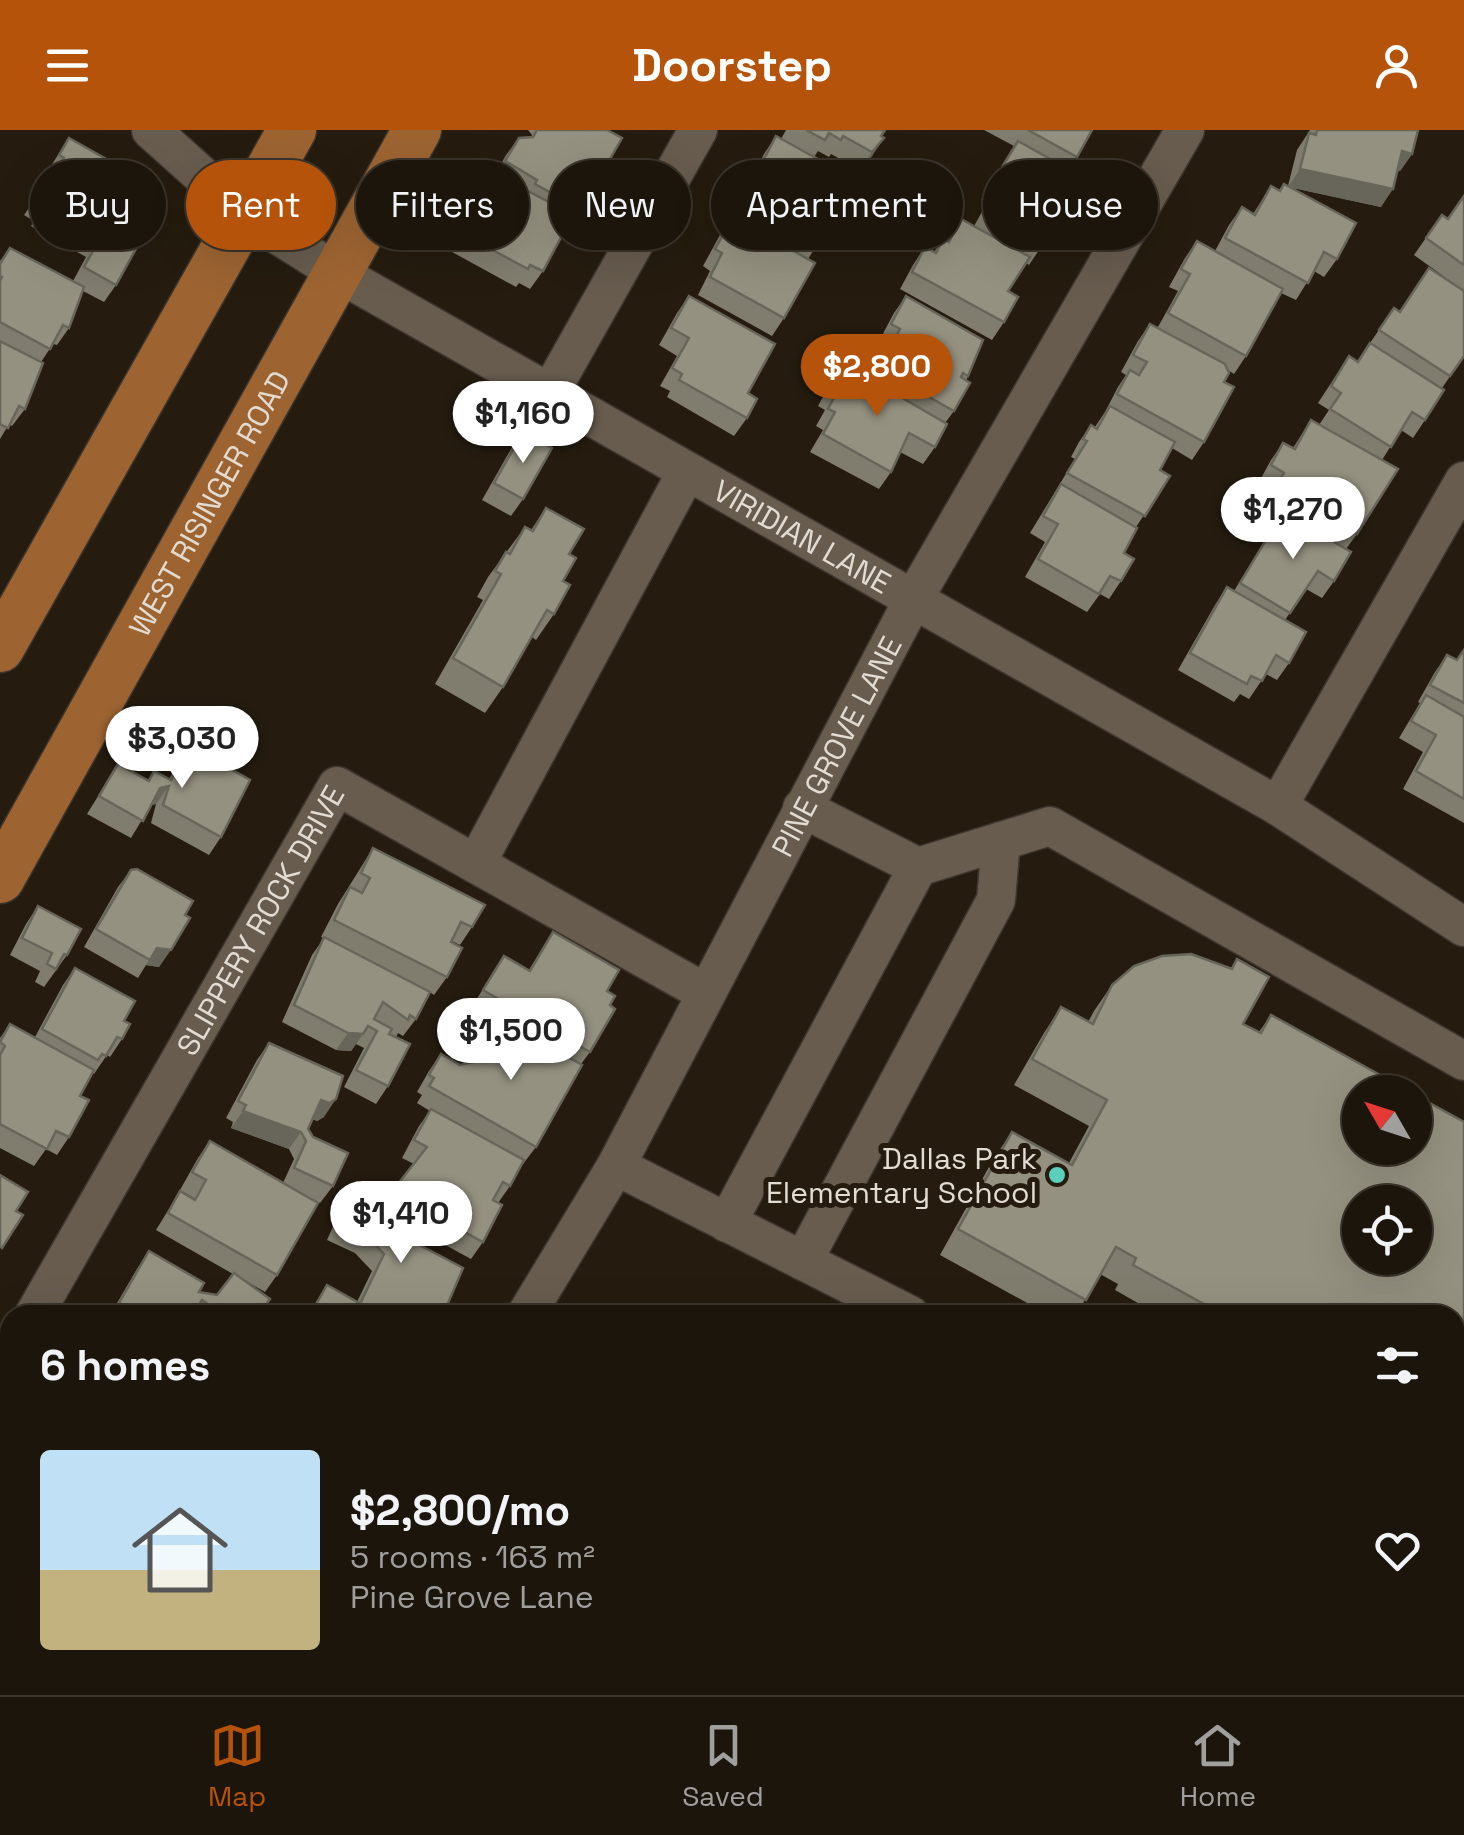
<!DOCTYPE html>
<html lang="en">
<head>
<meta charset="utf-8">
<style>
	:root { --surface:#1c150b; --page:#251e14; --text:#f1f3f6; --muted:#a09f9d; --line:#3a342c; --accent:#b45309 }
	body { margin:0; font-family:"Space Grotesk",sans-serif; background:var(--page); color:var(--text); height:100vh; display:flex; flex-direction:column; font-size:38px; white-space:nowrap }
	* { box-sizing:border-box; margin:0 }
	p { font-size:32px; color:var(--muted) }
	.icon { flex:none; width:55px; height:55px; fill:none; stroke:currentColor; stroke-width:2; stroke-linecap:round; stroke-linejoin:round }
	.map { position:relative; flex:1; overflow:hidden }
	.side { position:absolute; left:0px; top:1175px; width:1465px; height:390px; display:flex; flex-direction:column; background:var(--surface); border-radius:30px 30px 0 0; box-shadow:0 10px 40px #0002,0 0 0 2px var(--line) }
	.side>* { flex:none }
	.hud { position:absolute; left:30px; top:30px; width:1405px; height:90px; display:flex; gap:20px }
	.needle { width:65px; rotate:309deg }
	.controls { position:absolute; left:1342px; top:945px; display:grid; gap:20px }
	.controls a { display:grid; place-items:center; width:90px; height:90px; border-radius:50%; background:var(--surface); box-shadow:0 10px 40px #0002,0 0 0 2px var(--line); font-size:50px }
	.price { position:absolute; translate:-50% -85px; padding:0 22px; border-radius:35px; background:#fff; color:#222; font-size:32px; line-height:65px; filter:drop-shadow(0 2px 5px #0008) }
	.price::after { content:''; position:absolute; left:50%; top:60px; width:30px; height:22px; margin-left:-15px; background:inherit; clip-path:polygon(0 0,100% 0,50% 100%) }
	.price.current { background:var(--accent); color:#fff }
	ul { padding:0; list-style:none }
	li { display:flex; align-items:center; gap:30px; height:250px; padding:0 40px }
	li+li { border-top:2px solid var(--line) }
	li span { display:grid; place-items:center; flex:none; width:280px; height:200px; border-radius:10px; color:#555 }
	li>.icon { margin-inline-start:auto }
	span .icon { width:120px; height:120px; fill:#fffc; stroke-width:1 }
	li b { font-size:42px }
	h2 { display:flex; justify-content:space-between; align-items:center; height:120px; padding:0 40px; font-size:42px }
	.tag { padding:0 35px; border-radius:45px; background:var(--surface); box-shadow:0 10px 40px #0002,0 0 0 2px var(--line); font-size:35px; line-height:90px }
	.tag.current { background:var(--accent); color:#fff }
	header { display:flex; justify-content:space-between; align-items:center; height:130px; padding:0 40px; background:var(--accent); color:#fff; font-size:45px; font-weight:800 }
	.dock { display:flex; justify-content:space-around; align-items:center; height:140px; border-top:2px solid var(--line); background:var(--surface); font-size:28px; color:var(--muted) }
	.dock a { display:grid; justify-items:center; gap:5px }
	.dock .current { color:var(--accent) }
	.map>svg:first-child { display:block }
</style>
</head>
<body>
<header><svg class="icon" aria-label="menu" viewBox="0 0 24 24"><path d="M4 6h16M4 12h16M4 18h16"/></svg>Doorstep<svg class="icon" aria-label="person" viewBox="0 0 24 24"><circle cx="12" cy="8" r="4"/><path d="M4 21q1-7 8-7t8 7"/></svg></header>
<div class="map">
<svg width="1464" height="1565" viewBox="0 0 1464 1565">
	<rect width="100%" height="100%" fill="#251c0f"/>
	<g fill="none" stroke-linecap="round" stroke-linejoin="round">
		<defs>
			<g id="minor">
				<path id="s1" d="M151 0 246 85 338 143 1278 676 1464 797"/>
				<polyline points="548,266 698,0"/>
				<polyline points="1278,676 1464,351"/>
				<polyline points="802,678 918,737 1050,696 1464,931"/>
				<polyline points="476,734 686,343"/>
				<polyline points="616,1036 910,1185"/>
				<polyline points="727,1093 918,737"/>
				<polyline points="803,1131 996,770 1001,711"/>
				<path id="s2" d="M34 1185 337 656 704 862"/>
				<path id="s3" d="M526 1185 616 1036 913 470 1185 0"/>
				<polyline points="0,1244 10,1226"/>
				<polyline points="1455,1483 1464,1485"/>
				<polyline points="294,1565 300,1555"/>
				<polyline points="790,1565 794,1555"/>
			</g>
			<g id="major">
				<polyline points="0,518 292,0"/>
				<path id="s4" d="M0 749 417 0"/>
			</g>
		</defs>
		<!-- minor casing -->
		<use href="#minor" stroke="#3d352e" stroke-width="41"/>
		<!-- major casing -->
		<use href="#major" stroke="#3d352e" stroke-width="51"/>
		<!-- minor -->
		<use href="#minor" stroke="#675c4e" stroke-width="38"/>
		<!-- major -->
		<use href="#major" stroke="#9d6432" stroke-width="48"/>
	</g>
	<!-- wall -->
	<g fill="#807d6e">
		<polygon points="528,0 607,0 602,43 582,80 570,98 567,96 543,141 530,159 519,153 516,157 443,117 462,83 474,65 482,69 494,50 493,49 506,25 519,8 531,7 532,5"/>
		<polygon points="786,0 885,0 872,26 860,40 831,24 829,27 818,21 814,27 841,68 838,91 826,109 822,107 808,129 784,188 772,206 698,165 710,141 703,136 720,105 733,87 739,91 760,56 750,51 764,24 776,6 781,9"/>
		<polygon points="984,0 1092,0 1068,39 1064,83 1029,135 1026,133 1008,161 1004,192 992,210 900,159 913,135 925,117 934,122 943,109 947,110 961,89 974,96 987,73 981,70 1014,16"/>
		<polygon points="1310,0 1418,0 1412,24 1400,41 1398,41 1381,77 1289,57 1337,129 1324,147 1314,141 1296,170 1281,163 1246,226 1234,244 1228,240 1204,312 1192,330 1172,318 1160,340 1170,346 1136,397 1124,423 1121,451 1109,469 1100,464 1087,482 1025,447 1045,412 1030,403 1075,329 1071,327 1079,312 1091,295 1095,297 1105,282 1118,257 1126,245 1121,242 1138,211 1150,194 1158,197 1178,161 1169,157 1185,128 1197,111 1215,121 1229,95 1242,77 1253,84 1271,56 1279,60 1284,54 1288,56 1297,20"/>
		<polygon points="69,8 128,85 116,155 104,172 83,161 69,198 57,215 53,214 41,232 25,279 12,296 9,294 0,309 0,131 10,118 73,151 86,127 31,96 34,91 24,85 52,45 47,42"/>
		<polygon points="1464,66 1464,161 1414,125 1442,85 1448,89"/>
		<polygon points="689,166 748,263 747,288 734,306 667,267 670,261 660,256 677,226 659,215 677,183"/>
		<polygon points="906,166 968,246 954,281 945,293 935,317 923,334 900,322 891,342 879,359 810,322 823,300 816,296 825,280 818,276 831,252 844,234 876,253 881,246 874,241 888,216 879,211 894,183"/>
		<polygon points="1394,178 1464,226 1442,258 1425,290 1413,308 1401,300 1382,330 1357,404 1346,419 1334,451 1322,468 1306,459 1285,490 1289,533 1277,550 1266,544 1249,569 1240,564 1234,572 1178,540 1215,475 1227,457 1234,461 1280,386 1262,376 1271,360 1259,352 1271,330 1283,313 1293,318 1311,290 1319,295 1329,280 1318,273 1337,244 1349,226 1357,232"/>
		<polygon points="523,302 523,369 511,386 482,370 511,319"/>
		<polygon points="546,378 569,424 554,484 536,510 532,507 503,557 485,583 435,554 483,470 477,467 488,447 525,397 531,400"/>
		<polygon points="1464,520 1464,693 1403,659 1423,622 1399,608 1420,573 1418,572 1435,542 1447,525 1457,530"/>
		<polygon points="190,616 221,707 209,725 151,693 156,674 151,675 131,708 87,684 118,634 148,650 154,641 169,649"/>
		<polygon points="373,718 472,797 460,815 452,811 447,847 434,865 430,862 416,889 403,906 398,903 396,907 388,956 376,974 344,957 364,918 356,914 351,921 336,920 282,892 312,825 324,808 321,807 338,774"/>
		<polygon points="131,740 185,785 159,837 146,835 138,848 84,817 118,757"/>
		<polygon points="38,776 67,825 44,857 35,852 40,841 10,825 26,794"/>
		<polygon points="553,802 607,861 610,875 590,922 581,934 536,1017 523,1034 522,1034 510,1056 498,1073 483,1112 471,1129 392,1086 386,1072 374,1099 443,1185 308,1185 327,1155 357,1172 372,1141 355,1123 327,1110 345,1070 357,1053 387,1069 414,1034 402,1028 419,996 430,981 417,973 422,965 417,962 429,941 441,924 460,935 478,930 500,894 471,878 504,826 529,840"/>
		<polygon points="1237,829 1243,894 1259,902 1271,885 1464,992 1464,1365 1455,1360 1455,1185 1159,1185 1115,1160 1118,1154 1100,1144 1076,1185 1049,1185 940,1125 994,1028 1012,1002 1069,1033 1089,996 1014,955 1044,903 1061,877 1088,892 1094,881 1112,855 1230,839"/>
		<polygon points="75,838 124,891 122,909 110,927 107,925 94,944 93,943 80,966 69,1007 57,1025 46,1019 34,1036 0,1018 0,908 10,894 35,907 63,855"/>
		<polygon points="269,913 324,987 317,991 312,989 308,999 333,1056 320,1073 310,1068 277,1145 265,1162 246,1151 258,1185 110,1185 137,1139 149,1121 199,1162 217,1165 233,1144 156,1100 180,1061 193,1069 194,1068 180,1060 198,1028 210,1011 283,1053 294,1029 289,1019 231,998 233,992 226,988 257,930"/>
		<polygon points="10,1339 10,1403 0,1397 0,1354"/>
		<polygon points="0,1410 10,1417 10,1554 0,1548"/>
		<polygon points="11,1555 26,1555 21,1562"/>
		<polygon points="72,1555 226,1555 220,1565 67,1565"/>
		<polygon points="529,1555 548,1555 542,1563"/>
		<polygon points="657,1555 723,1555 716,1565 651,1565"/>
	</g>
	<!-- shaded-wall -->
	<g fill="#68665a">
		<polygon points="884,8 872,26 860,40 872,22"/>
		<polygon points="1402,21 1412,24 1400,41 1390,39"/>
		<polygon points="1300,39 1393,59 1381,77 1288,57"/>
		<polygon points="169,656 156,674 148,676 160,658"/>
		<polygon points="157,818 171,820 159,837 146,835"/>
		<polygon points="348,903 363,904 351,921 336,920"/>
		<polygon points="336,969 324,987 317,991 309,987 321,970"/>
		<polygon points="243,981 301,1002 289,1019 231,998"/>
	</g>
	<!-- building -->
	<g fill="#959180" stroke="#68665a" stroke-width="2.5" fill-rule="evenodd">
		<polygon points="537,0 607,0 622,8 602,43 596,39 592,45 600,49 582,80 535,54 537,50 505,31 519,8 533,7"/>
		<polygon points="806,0 885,0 881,6 884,8 872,22 843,6 841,10 829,3 825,10"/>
		<polygon points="1028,0 1092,0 1077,27"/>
		<polygon points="1317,0 1418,0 1412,24 1402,21 1393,59 1300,39 1309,3 1316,5"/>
		<polygon points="776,6 852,48 841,68 848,73 838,91 833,88 819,113 750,75 772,39 762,33"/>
		<polygon points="69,8 147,52 128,85 148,97 116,155 84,137 99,110 43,79 46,73 36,68 64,28 59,25"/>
		<polygon points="1018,11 1084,48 1064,83 1056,79 1060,86 1041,117 984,83 999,56 993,52"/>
		<polygon points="498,45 573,85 543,141 530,135 528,139 455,100 474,65 484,70"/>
		<polygon points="1284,54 1356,93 1337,129 1324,122 1308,153 1225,108 1242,77 1255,85 1271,56 1280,61"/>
		<polygon points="1464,66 1464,135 1426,108 1442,85 1448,89"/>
		<polygon points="733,87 815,133 784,188 710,147 722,123 715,119"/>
		<polygon points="961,89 1030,127 1008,161 1018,167 1004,192 912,142 925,117 936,123 943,109 949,112"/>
		<polygon points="1197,111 1283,159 1246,226 1168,183 1190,144 1181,139"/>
		<polygon points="10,118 84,157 69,198 63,195 50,219 0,192 0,151 2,147 0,146 0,134"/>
		<polygon points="1429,138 1464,161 1464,226 1450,246 1379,200 1394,178 1400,182"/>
		<polygon points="689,166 775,214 748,263 757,269 747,288 679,250 682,244 672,238 689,208 671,198"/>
		<polygon points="906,166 983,210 968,246 963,243 961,247 970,253 954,281 885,242 893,228 886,224 900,199 891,194"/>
		<polygon points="1150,194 1225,234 1229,243 1224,252 1234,257 1204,312 1117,264 1130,240 1139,245 1147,232 1133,225"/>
		<polygon points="0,211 43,233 25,279 19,276 8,298 0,294"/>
		<polygon points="1370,213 1444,260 1425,290 1412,282 1391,317 1330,279 1341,263 1331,256 1349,226 1358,232"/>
		<polygon points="844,234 947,294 935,317 909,303 891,342 823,304 835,282 828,279 837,262 830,258"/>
		<polygon points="1110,276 1175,312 1160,340 1170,346 1145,386 1067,343 1087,311 1083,309 1091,295 1097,299"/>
		<polygon points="1311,290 1398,339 1357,404 1274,358 1284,343 1271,335 1283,313 1295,319"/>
		<polygon points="523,302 552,318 523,369 494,353"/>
		<polygon points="1061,354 1137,398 1124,423 1134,429 1121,451 1110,446 1099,464 1038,429 1058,394 1043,386"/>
		<polygon points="546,378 584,399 569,424 576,428 563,451 570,455 554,484 547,480 503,557 453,528 501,444 495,441 506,422 510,424 525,397 533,401"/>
		<polygon points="1283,382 1351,422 1334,451 1318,441 1290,483 1240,453"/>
		<polygon points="1227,457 1306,502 1289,533 1276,525 1262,551 1251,546 1247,554 1190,523"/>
		<polygon points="1464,520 1464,573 1430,555 1447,525 1457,530"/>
		<polygon points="1426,565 1464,587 1464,669 1416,641 1436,605 1411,591"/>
		<polygon points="190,616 250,650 221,707 163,675 169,656 160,658 143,691 99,666 118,634 149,651 154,641 171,650"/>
		<polygon points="373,718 485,775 472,797 461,792 451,812 462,818 447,847 334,790 350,757 362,763 370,748 361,743"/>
		<polygon points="137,739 193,771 185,785 190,788 171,820 157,818 150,830 96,799 131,740"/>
		<polygon points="38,776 81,799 67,825 64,824 56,839 47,834 52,823 22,808"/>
		<polygon points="553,802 619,840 607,861 615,866 610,875 615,879 590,922 483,860 504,826 530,841"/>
		<polygon points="324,807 430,862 416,889 410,885 408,890 383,872 374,889 392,899 389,904 410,914 388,956 356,940 377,901 368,896 363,904 348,903 294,875"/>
		<path d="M1191 824 1232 839 1237 829 1269 847 1243 894 1261 903 1271 885 1411 962H1360V1018H1415V965L1464 992V1329L1455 1324V1185H1224L1133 1135 1136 1128 1116 1117 1086 1170 958 1099 1012 1002 1072 1035 1107 970 1032 929 1061 877 1093 894 1112 855 1134 836 1162 826ZM1360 1072H1415V1128H1360Z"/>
		<polygon points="75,838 135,871 124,891 130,894 122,909 117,907 106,926 102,924 98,930 42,899"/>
		<polygon points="503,890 582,935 536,1017 429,956 434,948 429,945 441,924 460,935 491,928 497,916 491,913"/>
		<polygon points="10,894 94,940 80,966 89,970 69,1007 56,1001 47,1019 0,994 0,925 5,916 0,912"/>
		<polygon points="269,913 343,946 336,969 329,973 321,970 308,999 313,1007 348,1023 333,1056 294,1038 306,1011 301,1002 243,981 246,975 238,971"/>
		<polygon points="431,979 524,1030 510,1056 503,1052 493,1070 502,1075 483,1112 404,1069 398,1054 427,1017 414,1010"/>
		<polygon points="210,1011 318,1073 277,1145 168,1083 180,1061 195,1070 206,1050 192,1042"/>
		<polygon points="0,1045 28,1062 16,1081 23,1085 2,1118 0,1116"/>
		<polygon points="357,1053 388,1067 374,1099 391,1116 406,1108 463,1138 443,1185 382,1185 360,1174 384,1124 367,1106 340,1093"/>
		<polygon points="149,1121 204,1153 199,1162 217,1165 234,1143 270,1169 258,1185 223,1185 202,1170 193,1185 118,1185 124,1175 119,1173"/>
		<polygon points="327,1155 359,1173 352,1185 310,1185"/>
		<polygon points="10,1340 10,1352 4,1348"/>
		<polygon points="10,1356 10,1378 0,1371"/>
		<polygon points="0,1410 10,1417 10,1529 0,1522"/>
		<polygon points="76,1555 168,1555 184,1565 71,1565"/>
		<polygon points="194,1555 226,1555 220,1565 210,1565"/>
		<polygon points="389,1555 479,1555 473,1564 475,1565 383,1565"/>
		<polygon points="582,1555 610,1555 627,1565 575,1565"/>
		<polygon points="659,1555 692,1555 708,1565 653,1565"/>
	</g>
	<!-- markers -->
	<circle fill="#5bcebc" stroke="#251c0f" stroke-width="4" cx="1057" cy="1045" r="10"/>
	<g text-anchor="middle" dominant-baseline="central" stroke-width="10" stroke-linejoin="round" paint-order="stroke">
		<!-- street labels -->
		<g font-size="30" fill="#e2dcd3" stroke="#251c0f">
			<text stroke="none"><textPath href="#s4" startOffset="430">WEST RISINGER ROAD</textPath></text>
			<text stroke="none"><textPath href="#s1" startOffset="770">VIRIDIAN LANE</textPath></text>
			<text stroke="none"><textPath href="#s3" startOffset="648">PINE GROVE LANE</textPath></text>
			<text stroke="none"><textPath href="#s2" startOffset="455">SLIPPERY ROCK DRIVE</textPath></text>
		</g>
		<!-- poi labels -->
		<g font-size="30" fill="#e2dcd3" stroke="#251c0f" text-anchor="end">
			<text x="1037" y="1028">Dallas Park<tspan x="1037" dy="34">Elementary School</tspan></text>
		</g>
	</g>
</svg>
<div class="controls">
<a><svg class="needle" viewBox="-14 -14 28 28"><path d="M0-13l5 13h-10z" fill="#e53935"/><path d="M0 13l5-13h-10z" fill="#a09f9d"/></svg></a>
<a><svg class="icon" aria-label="locate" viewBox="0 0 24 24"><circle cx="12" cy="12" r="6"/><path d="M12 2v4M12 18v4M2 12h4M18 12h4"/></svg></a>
</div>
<b class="price current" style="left:877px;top:289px">$2,800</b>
<b class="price" style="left:523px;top:336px">$1,160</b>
<b class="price" style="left:1293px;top:432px">$1,270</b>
<b class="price" style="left:182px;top:661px">$3,030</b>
<b class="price" style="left:511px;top:953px">$1,500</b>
<b class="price" style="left:401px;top:1136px">$1,410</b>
<div class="hud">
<a class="tag">Buy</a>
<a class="tag current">Rent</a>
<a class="tag">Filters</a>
<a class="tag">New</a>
<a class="tag">Apartment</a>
<a class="tag">House</a>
</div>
<section class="side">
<h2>6 homes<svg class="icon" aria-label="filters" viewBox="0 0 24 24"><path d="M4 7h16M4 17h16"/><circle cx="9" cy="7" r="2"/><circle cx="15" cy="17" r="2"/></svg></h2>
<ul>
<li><span style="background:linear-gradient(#bfe0f5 60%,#c2b280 0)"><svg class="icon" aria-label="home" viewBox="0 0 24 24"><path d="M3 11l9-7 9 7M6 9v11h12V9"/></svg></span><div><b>$2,800/mo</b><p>5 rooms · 163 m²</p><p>Pine Grove Lane</p></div><svg class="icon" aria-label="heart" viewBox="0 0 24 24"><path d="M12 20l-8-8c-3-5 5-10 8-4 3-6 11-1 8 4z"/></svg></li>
</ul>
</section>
</div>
<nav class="dock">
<a class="current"><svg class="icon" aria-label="map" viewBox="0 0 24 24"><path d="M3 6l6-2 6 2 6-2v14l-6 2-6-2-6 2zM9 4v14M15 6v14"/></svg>Map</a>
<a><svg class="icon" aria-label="saved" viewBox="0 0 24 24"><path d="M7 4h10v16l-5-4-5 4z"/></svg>Saved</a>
<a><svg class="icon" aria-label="home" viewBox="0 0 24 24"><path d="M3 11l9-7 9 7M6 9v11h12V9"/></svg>Home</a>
</nav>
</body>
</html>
